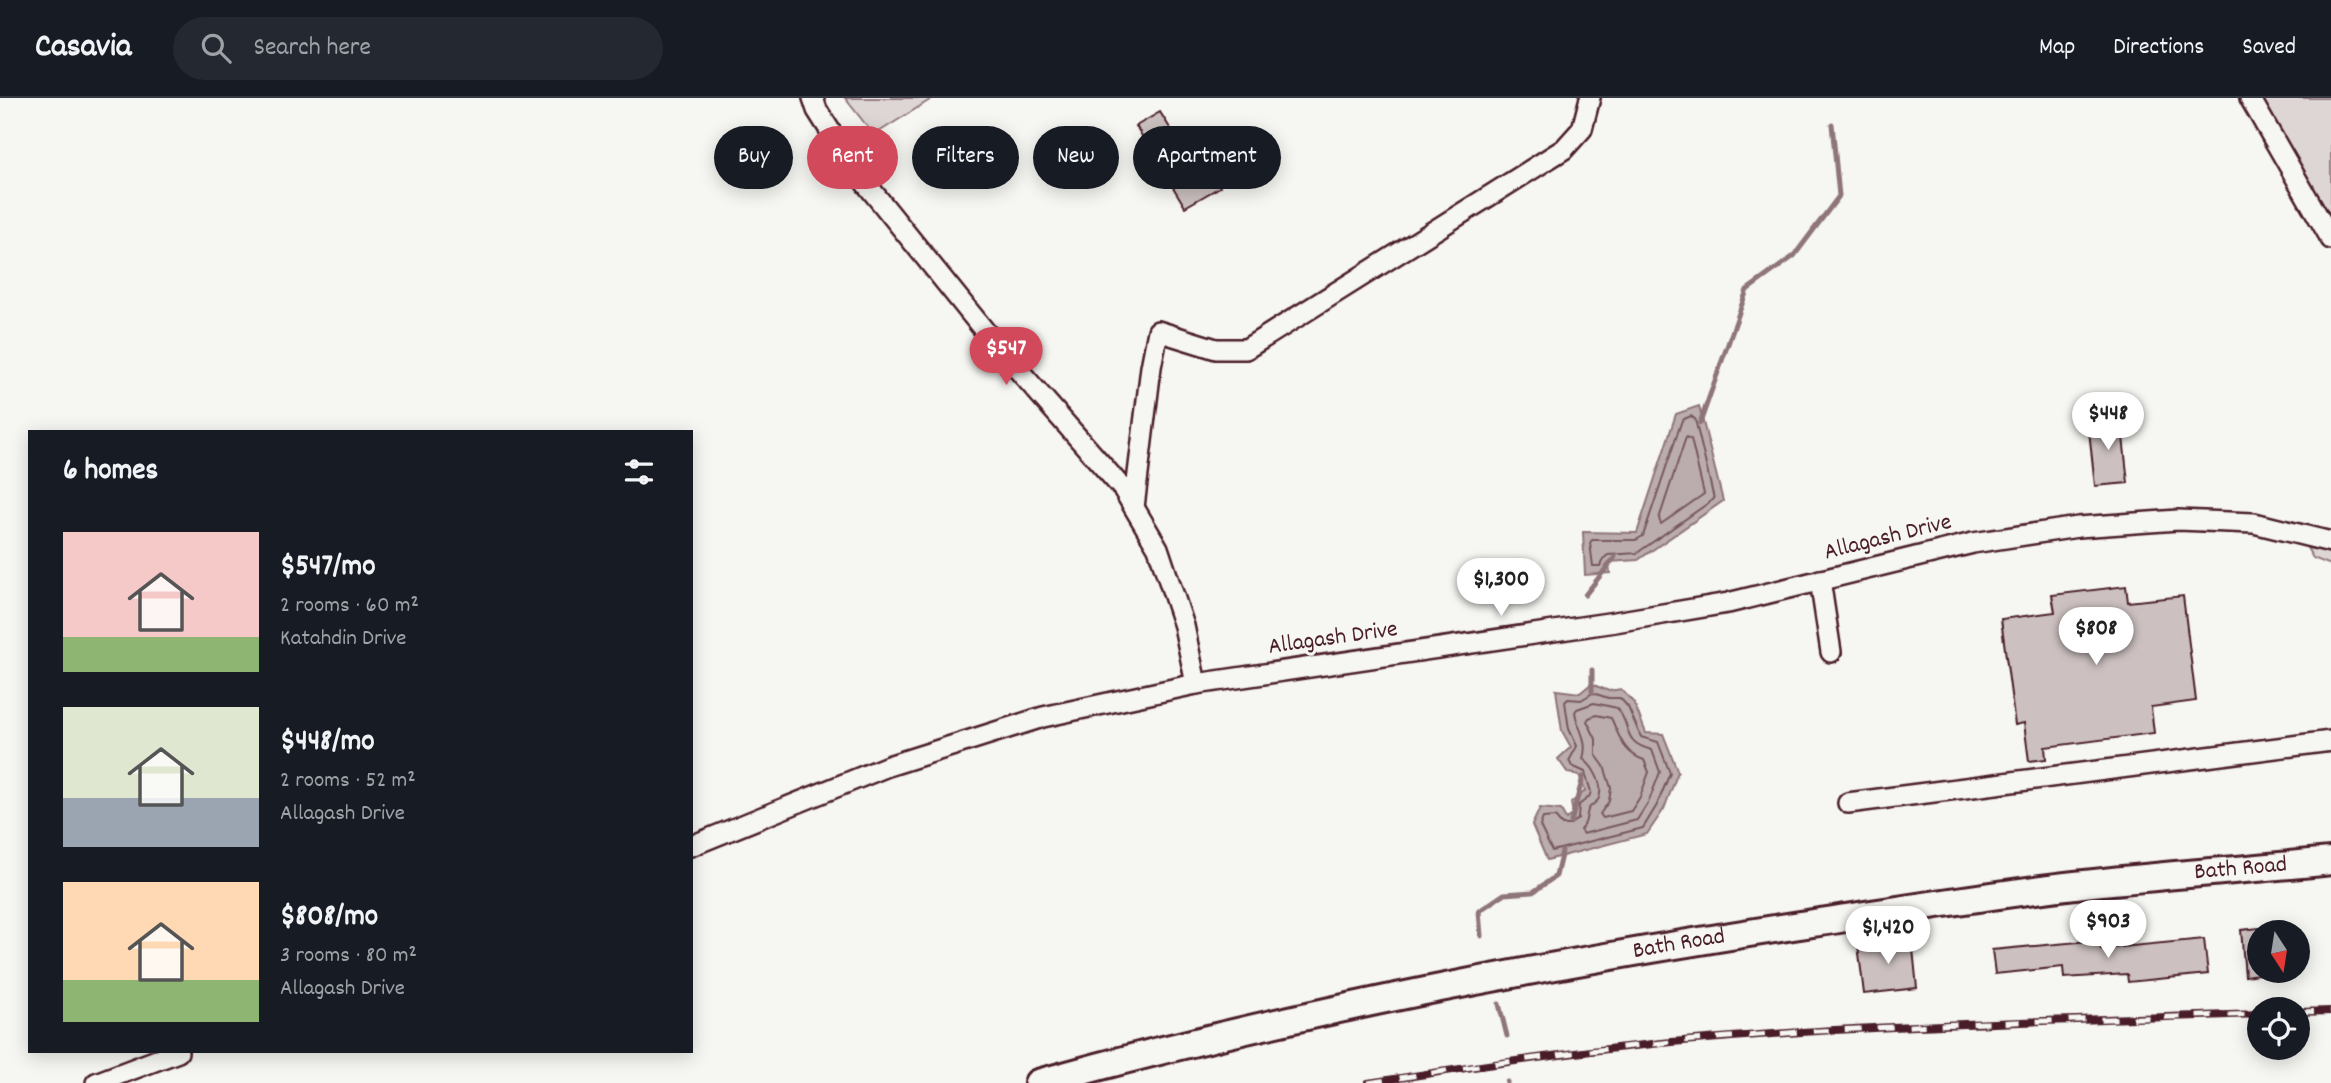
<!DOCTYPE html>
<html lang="en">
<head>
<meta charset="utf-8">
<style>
	:root { --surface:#171b24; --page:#242831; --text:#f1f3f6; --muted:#9ea1a6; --line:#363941; --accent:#d1495b }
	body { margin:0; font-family:Dekko,sans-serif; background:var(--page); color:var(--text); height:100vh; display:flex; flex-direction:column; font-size:26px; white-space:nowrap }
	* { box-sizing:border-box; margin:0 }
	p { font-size:23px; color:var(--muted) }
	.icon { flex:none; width:38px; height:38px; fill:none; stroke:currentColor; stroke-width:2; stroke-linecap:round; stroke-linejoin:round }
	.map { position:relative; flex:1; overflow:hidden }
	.drawer { position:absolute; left:28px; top:332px; width:665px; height:623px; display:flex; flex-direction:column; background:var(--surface); border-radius:0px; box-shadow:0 4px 18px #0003 }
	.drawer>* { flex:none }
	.guide { position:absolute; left:714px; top:28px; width:665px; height:63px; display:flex; gap:14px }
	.needle { width:46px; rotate:168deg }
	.buttons { position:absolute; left:2247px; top:822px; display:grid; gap:14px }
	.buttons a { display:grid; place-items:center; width:63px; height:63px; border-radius:50%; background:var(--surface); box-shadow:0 4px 18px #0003; font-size:35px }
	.price { position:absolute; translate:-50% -60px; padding:0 16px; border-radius:24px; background:#fff; color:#222; font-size:23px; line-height:46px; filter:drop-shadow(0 2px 4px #0008) }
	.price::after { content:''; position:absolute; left:50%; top:42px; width:21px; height:16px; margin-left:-10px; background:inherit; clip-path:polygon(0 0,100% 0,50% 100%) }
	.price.selected { background:var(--accent); color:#fff }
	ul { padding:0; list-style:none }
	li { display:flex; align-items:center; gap:21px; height:175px; padding:0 35px }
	li span { display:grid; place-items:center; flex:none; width:196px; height:140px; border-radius:0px; color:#555 }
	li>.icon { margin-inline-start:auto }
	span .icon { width:84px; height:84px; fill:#fffc; stroke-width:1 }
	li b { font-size:30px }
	h2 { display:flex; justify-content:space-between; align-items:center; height:84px; padding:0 35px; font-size:30px }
	.tag { padding:0 24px; border-radius:32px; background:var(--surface); box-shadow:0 4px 18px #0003; font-size:24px; line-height:63px }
	.tag.selected { background:var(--accent); color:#fff }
	header { display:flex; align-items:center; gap:42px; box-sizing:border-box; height:98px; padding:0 35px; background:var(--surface); border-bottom:2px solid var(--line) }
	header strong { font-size:33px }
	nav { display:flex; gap:38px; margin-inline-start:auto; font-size:24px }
	.search { width:490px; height:63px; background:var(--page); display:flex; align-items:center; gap:18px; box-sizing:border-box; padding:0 24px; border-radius:38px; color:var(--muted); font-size:26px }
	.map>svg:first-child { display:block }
</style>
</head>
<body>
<header>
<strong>Casavia</strong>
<div class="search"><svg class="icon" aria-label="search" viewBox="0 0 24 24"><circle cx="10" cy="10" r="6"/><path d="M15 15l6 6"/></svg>Search here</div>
<nav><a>Map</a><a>Directions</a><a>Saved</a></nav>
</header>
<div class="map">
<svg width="2331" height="985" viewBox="0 0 2331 985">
	<rect width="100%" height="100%" fill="#f6f6f2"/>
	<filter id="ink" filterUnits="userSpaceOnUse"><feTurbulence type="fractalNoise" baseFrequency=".0143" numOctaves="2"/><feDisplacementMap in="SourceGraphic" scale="14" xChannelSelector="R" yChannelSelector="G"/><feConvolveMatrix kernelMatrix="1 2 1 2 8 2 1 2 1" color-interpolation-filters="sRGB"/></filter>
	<g filter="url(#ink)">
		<!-- green -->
		<g fill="#ddd6d5" stroke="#947a80" stroke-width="2">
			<polygon points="845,0 933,0 874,37"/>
			<polygon points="2257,0 2331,0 2331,126"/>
			<polygon points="2307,450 2331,454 2331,467 2313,460"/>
		</g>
		<!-- water -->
		<g fill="#bbadae" stroke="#8e747a" stroke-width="2">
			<polygon points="1699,308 1723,403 1638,462 1609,464 1610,475 1585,477 1583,434 1637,435 1676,316"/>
			<polygon points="1591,586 1609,593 1621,591 1634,605 1646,635 1663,636 1678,674 1664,711 1647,736 1547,762 1532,727 1540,710 1561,712 1566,721 1573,716 1571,705 1585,693 1579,677 1568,675 1558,661 1571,649 1562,633 1556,592 1580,595"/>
		</g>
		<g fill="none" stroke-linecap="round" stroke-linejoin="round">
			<!-- shore -->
			<g stroke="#77585f" stroke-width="2">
				<polygon points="1691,318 1695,321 1714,401 1637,455 1608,457 1603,461 1600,468 1593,468 1590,445 1592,442 1636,442 1643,438 1682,322"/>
				<polygon points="1686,339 1691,341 1704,396 1661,426 1659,421"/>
				<polygon points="1593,595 1608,600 1620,600 1628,609 1641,639 1658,644 1670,675 1657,707 1643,730 1552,753 1540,728 1543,720 1555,719 1562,727 1569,727 1578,721 1579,707 1589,699 1591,694 1585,674 1572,668 1569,663 1577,648 1569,631 1565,604 1568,601 1581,602"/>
				<path d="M1594 605 1617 610C1633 630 1621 644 1652 652L1660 674 1649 703 1637 722 1583 736 1580 732C1588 723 1585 722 1588 712 1590 707 1597 705 1599 700 1604 686 1593 668 1583 661 1589 641 1578 633 1575 614L1577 611Z"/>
				<path d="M1596 617 1611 620C1620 639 1623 655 1644 662L1649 674 1640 699 1631 713 1603 720 1600 716 1609 703 1611 690 1604 668 1596 657V641L1587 623 1589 620Z"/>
			</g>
			<!-- stream -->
			<g stroke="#8e747a" stroke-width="5">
				<polyline points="1700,325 1747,192 1794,158 1839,98 1832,26"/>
				<polyline points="1585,497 1615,459"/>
				<polyline points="1592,572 1592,594"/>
				<polyline points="1571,724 1583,679"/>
				<polyline points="1481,838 1479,813 1504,796 1533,794 1556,778 1562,753"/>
				<polyline points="1499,906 1507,938"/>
				<polyline points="1507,984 1507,985"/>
			</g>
		</g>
		<!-- building -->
		<g fill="#ccc1c0" stroke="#4a1f2b" stroke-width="2">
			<polygon points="1160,14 1193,67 1203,61 1220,89 1185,109 1136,28"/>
			<polygon points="2121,320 2128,385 2095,388 2088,323"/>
			<polygon points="2126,488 2128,504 2183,498 2196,603 2151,609 2154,635 2045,649 2046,661 2029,663 2024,625 2015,627 2001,521 2055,514 2052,497"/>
			<polygon points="2259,830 2259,876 2245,878 2241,832"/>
			<polygon points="1912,841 1917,890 1864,896 1858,847"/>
			<polygon points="2204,841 2208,876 2128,884 2127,876 2064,880 2063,869 1995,876 1992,852 2100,842 2101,851"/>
		</g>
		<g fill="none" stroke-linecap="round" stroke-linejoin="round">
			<defs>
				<g id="minor">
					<polyline points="813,0 817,12 855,72 992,242 1123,391 1158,450 1184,528 1196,586"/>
					<polyline points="2250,0 2331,141"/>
					<polyline points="1134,409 1151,269 1158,233 1216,251 1246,251 1564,51 1582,31 1590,0"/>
					<polyline points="1820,482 1831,554"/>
					<polyline points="1848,705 2331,643"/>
					<polyline points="691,748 888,668 1043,619 1196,586 1615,524 1728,505 1973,445 2078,429 2178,422 2254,425 2331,444"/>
					<polyline points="96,985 178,954"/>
				</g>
				<g id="major">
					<path id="s1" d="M1038 985C1293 914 1552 865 1813 825 1900 812 1987 797 2075 787 2160 777 2246 772 2331 763"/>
				</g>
			</defs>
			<!-- minor casing -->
			<use href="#minor" stroke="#4a1f2b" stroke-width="24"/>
			<!-- major casing -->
			<use href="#major" stroke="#4a1f2b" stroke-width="32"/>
			<!-- minor -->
			<use href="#minor" stroke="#f6f6f2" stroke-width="19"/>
			<!-- major -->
			<use href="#major" stroke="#f6f6f2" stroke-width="26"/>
			<defs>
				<g id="rail">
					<polyline points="2298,914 2331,913"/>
					<path d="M1368 985C1469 969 1570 954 1672 944 1867 926 2064 923 2259 916"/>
				</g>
			</defs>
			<!-- rail casing -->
			<use href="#rail" stroke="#4a1f2b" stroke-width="8"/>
			<!-- rail -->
			<use href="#rail" stroke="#f6f6f2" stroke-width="5" stroke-dasharray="16" stroke-linecap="butt"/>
		</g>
	</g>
	<g text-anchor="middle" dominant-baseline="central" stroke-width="6" stroke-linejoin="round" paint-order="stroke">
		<!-- street labels -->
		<g font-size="24" fill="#4a1f2b" stroke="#f6f6f2">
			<text transform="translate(1888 440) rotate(-14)">Allagash Drive</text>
			<text transform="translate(1333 541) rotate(-8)">Allagash Drive</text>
			<text stroke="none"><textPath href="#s1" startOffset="1223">Bath Road</textPath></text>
			<text stroke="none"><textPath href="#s1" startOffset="656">Bath Road</textPath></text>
		</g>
	</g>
</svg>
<div class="buttons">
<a><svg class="needle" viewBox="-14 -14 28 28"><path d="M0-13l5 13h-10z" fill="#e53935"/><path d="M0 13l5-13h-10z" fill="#9ea1a6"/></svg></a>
<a><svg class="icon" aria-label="locate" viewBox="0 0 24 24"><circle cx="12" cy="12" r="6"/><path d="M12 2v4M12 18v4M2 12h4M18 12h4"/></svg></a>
</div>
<b class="price selected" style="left:1006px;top:289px">$547</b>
<b class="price" style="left:2108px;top:354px">$448</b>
<b class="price" style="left:1501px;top:520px">$1,300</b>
<b class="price" style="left:2096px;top:569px">$808</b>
<b class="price" style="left:2108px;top:862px">$903</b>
<b class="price" style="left:1888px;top:868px">$1,420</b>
<div class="guide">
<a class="tag">Buy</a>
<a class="tag selected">Rent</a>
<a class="tag">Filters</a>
<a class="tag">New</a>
<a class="tag">Apartment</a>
</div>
<section class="drawer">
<h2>6 homes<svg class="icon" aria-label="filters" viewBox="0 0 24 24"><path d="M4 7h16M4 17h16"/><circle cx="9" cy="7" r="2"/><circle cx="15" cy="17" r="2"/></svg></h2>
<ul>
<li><span style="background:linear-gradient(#f6c9c9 75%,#8fb573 0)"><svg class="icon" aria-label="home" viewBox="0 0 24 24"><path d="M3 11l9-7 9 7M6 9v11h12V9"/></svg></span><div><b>$547/mo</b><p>2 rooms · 60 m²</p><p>Katahdin Drive</p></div></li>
<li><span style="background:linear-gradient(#dfe7d0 65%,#9aa5b1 0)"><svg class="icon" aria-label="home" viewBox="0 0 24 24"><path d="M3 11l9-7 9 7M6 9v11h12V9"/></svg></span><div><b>$448/mo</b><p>2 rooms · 52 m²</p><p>Allagash Drive</p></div></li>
<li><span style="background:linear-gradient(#ffd9b3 70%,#8fb573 0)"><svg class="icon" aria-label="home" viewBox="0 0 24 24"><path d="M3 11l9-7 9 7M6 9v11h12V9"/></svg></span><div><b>$808/mo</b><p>3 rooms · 80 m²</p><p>Allagash Drive</p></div></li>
</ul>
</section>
</div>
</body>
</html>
